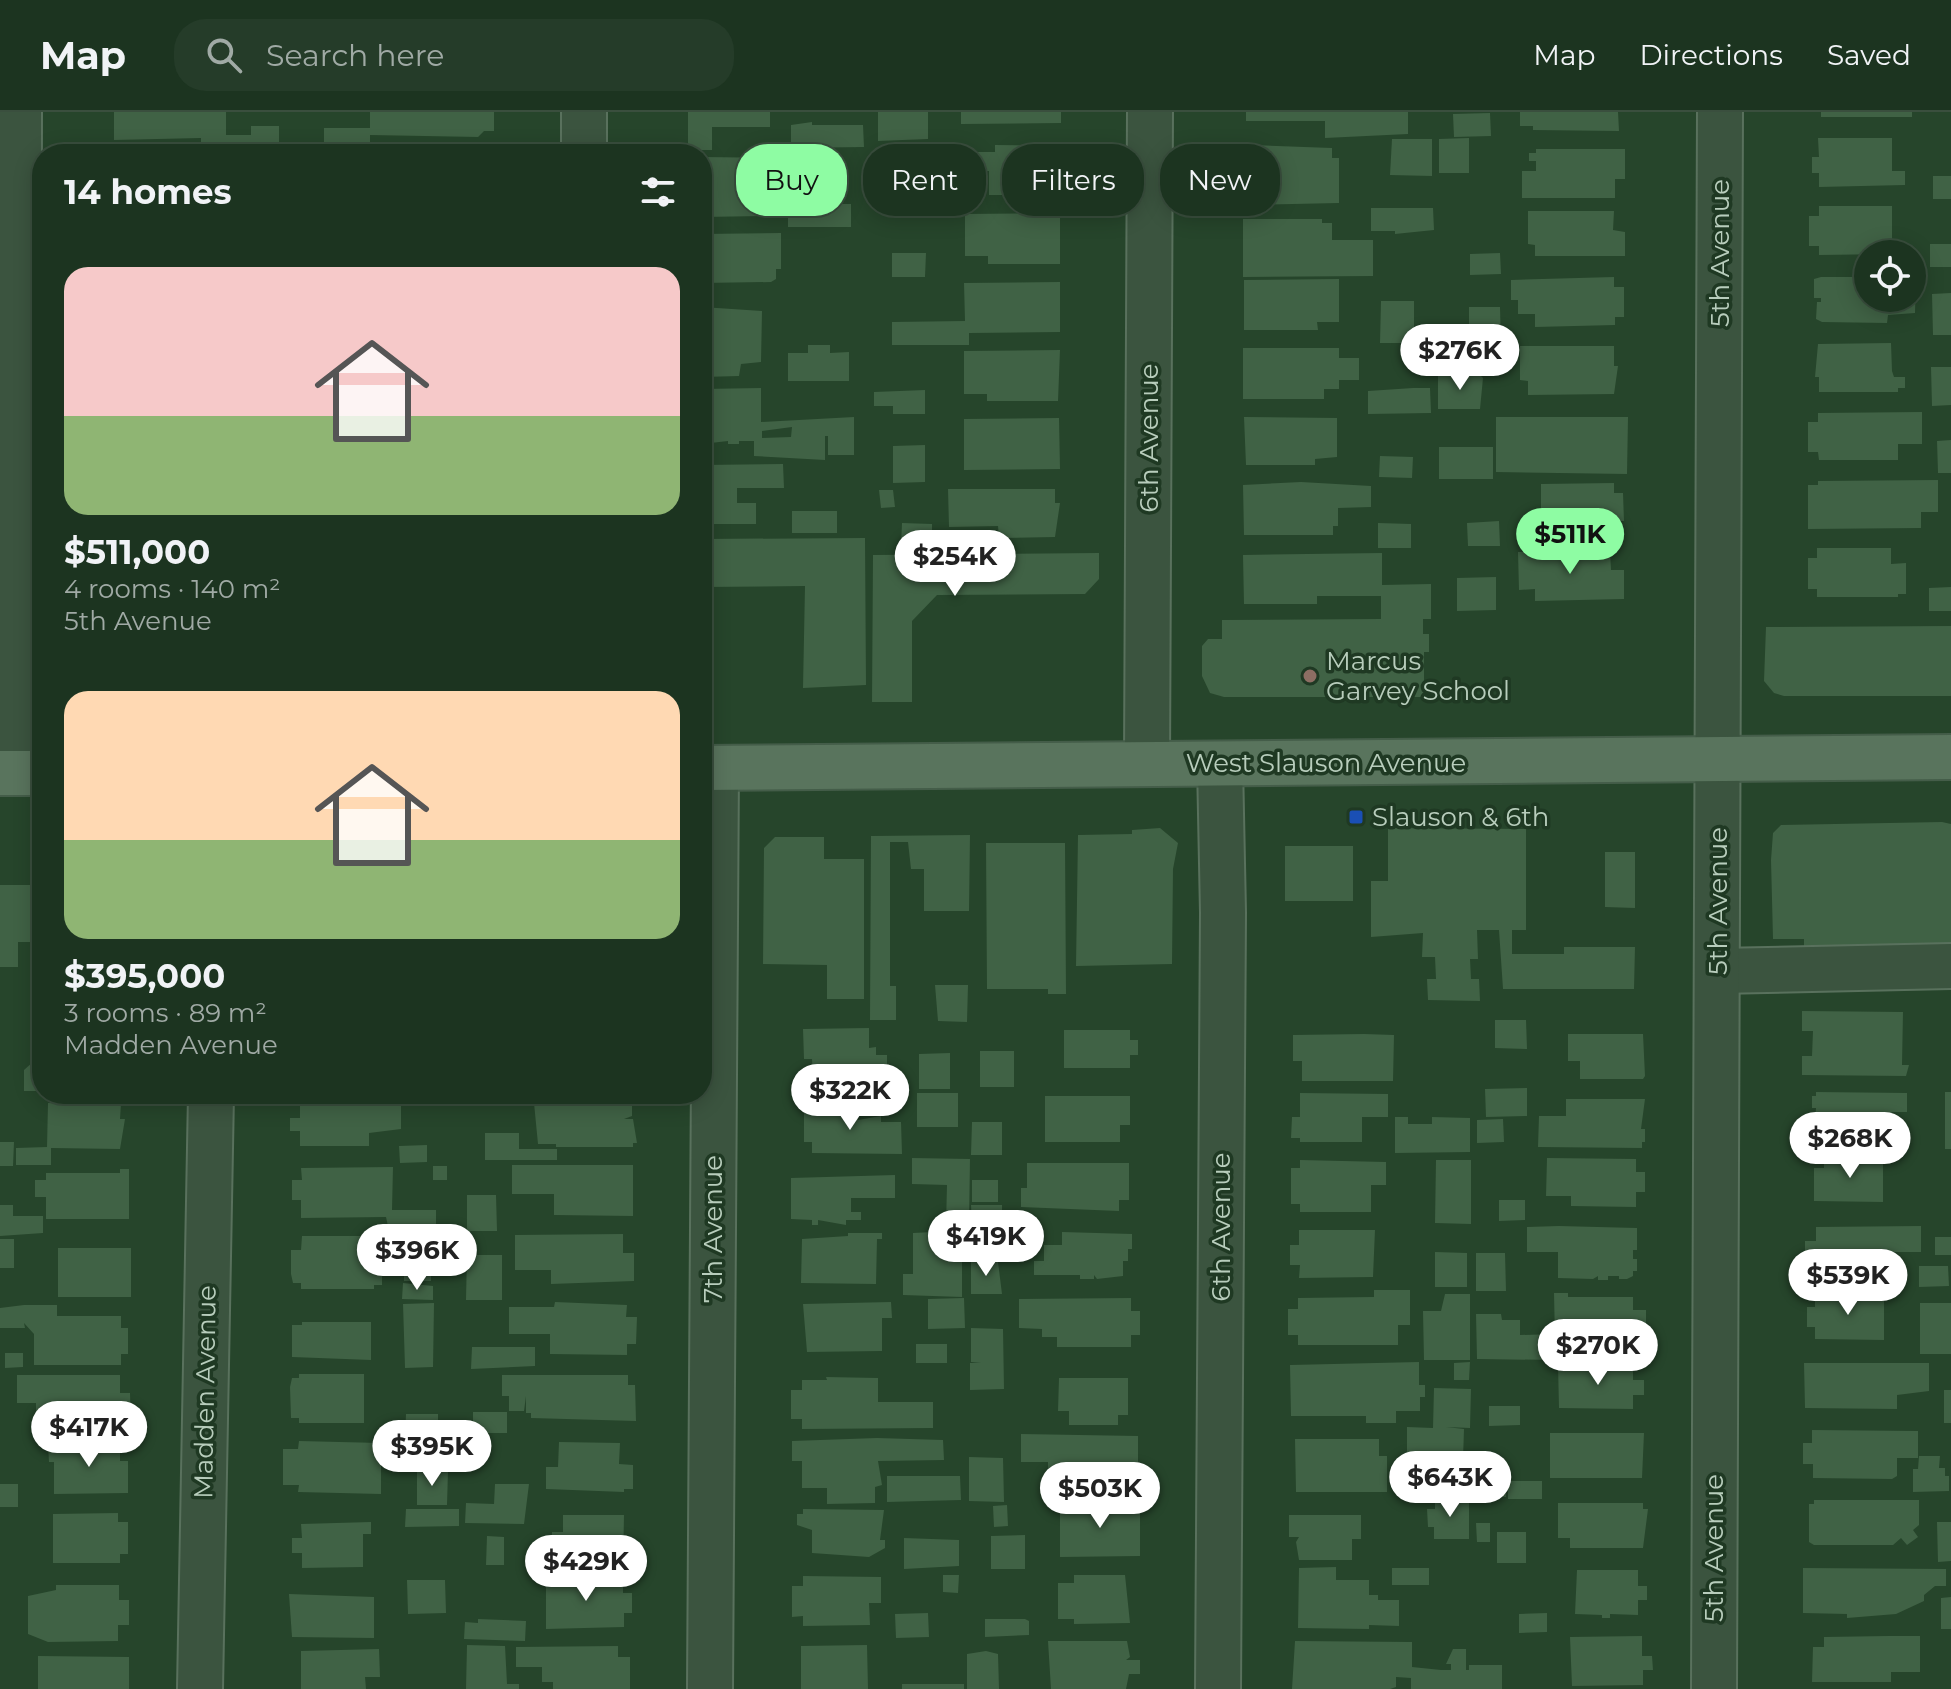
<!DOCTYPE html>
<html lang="en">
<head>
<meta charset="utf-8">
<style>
	:root { --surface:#1c3420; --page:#253c29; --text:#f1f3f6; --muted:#a0aaa5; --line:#3a4f3e; --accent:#8efca3 }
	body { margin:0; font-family:Montserrat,sans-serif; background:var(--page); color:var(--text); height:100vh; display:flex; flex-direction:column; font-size:30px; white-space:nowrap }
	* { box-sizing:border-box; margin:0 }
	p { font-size:26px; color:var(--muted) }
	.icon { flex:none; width:44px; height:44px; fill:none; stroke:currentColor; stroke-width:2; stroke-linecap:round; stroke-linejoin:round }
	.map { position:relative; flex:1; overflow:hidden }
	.side { position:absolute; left:32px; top:32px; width:680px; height:960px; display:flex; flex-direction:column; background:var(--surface); border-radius:32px; box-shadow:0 4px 20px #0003,0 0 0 2px var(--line) }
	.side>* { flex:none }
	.guide { position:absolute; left:736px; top:32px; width:760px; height:72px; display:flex; gap:16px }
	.controls { position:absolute; left:1854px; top:128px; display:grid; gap:16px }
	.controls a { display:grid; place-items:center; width:72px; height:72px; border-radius:50%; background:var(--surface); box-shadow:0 4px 20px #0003,0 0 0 2px var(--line); font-size:40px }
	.price { position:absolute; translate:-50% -68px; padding:0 18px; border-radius:28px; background:#fff; color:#222; font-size:26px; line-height:52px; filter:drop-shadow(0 2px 4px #0008) }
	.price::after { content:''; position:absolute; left:50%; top:48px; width:24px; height:18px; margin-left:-12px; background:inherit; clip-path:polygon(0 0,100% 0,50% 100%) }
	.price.on { background:var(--accent); color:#111 }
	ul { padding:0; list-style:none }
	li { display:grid; align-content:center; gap:16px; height:424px; padding:0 32px }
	li span { display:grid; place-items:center; height:248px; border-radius:24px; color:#555 }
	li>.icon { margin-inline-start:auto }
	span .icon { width:144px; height:144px; fill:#fffc; stroke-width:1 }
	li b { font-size:34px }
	h2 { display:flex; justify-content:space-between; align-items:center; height:96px; padding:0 32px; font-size:34px }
	.pill { padding:0 28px; border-radius:32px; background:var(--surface); box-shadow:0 4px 20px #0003,0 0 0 2px var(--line); font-size:28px; line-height:72px }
	.pill.on { background:var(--accent); color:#111 }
	header { display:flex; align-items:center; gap:48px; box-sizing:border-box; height:112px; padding:0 40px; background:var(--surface); border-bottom:2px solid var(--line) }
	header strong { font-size:38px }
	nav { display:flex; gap:44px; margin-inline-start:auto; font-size:28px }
	.search { width:560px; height:72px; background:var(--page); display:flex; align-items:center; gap:20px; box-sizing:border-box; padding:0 28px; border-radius:32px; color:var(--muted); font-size:30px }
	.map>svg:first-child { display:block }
</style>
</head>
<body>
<header>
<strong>Map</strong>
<div class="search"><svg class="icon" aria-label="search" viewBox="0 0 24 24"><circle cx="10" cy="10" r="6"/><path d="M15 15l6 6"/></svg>Search here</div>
<nav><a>Map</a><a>Directions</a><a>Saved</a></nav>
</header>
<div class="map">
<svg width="1951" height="1577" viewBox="0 0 1951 1577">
	<rect width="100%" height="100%" fill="#26452b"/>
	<!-- building -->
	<g fill="#406245" fill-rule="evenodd">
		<polygon points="114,0 226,0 226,23 251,23 251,14 279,14 279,41 201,41 201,26 114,28"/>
		<polygon points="370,0 494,0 494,19 484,19 478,25 370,23 370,40 324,40 324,16 370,16"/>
		<polygon points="688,0 770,0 770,15 712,15 712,38 688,38"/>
		<polygon points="878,0 928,0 928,27 878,29"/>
		<polygon points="961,0 1061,0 1061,11 961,12"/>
		<polygon points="1246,0 1408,0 1408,22 1325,26 1325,9 1246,9"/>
		<polygon points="1520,0 1618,0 1619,19 1533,18 1533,14 1520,14"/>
		<rect x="1821" y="0" width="91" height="5"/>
		<polygon points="1490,1 1491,24 1454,25 1453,2"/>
		<polygon points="812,10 812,13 863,13 864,35 791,36 791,13"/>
		<polygon points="1469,26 1469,61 1439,61 1439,27"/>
		<polygon points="1818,26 1892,26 1892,59 1905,59 1905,73 1819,75 1819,61 1812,61 1812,45 1819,45"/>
		<polygon points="1392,27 1432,27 1432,64 1390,63"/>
		<polygon points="995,33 1062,34 1057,83 989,83 989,59 976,59 976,40 995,40"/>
		<polygon points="1253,33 1332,36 1332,46 1339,46 1339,91 1253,93 1253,72 1245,72 1245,39 1253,39"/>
		<polygon points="1536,37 1625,37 1625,67 1615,67 1615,86 1522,86 1522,59 1536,59 1536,49 1529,49 1529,41 1536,41"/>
		<polygon points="702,45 779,46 780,86 767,86 767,104 702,105"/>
		<polygon points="888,60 931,61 930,96 887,94"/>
		<rect x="1933" y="64" width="18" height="23"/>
		<rect x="788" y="92" width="63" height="23"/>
		<polygon points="1819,94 1892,94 1892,142 1819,143 1819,134 1809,134 1809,104 1819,104"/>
		<polygon points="1371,96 1433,96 1434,118 1395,122 1395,119 1371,119"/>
		<polygon points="1528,99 1614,99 1613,118 1625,120 1625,144 1535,144 1535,133 1528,132"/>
		<polygon points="1060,101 1060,152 988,152 988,144 965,144 965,102"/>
		<polygon points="1243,107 1322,107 1322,111 1332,111 1332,128 1373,128 1373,164 1243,165"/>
		<polygon points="781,121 781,157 776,157 776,167 771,170 702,171 702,122"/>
		<rect x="1930" y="132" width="21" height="23"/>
		<polygon points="892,141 926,141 925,165 892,165"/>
		<polygon points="1500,141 1501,162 1470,163 1470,142"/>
		<polygon points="1614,165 1614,175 1624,175 1624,205 1615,205 1615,213 1535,215 1535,202 1518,202 1518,188 1511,188 1511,168"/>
		<polygon points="1821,165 1868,165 1868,186 1912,186 1912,165 1916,165 1915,201 1888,203 1887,211 1822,210 1816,207 1817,190 1821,190 1821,186 1814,186 1814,167"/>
		<polygon points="1339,167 1339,210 1317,210 1318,218 1244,218 1244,168"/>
		<polygon points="1060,170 1060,220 969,221 969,233 892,233 892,210 965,209 964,171"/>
		<polygon points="1951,181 1951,223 1933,223 1932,182"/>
		<polygon points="1381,189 1414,189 1414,231 1380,231"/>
		<polygon points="702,195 762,199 761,250 741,252 739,264 703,265"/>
		<polygon points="1469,195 1500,195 1501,231 1469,231"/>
		<polygon points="1891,231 1892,259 1894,265 1905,265 1905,276 1898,276 1898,280 1819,280 1819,265 1815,265 1818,232"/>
		<polygon points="808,233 830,233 830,241 849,240 849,269 788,269 788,241 808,241"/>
		<polygon points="1520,234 1614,234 1614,254 1618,254 1614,282 1528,283 1528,269 1520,268"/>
		<polygon points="1243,236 1339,236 1339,246 1359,246 1359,268 1339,268 1339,277 1324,277 1324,287 1243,287"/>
		<polygon points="1060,238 1058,289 987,289 987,282 964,282 964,239"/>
		<polygon points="1931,255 1951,255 1951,293 1932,294"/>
		<polygon points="1438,263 1480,263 1483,266 1480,297 1438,297"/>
		<path d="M761 276V310L854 305V343H828V324H825V348L754 344V329H739V332H728V329L702 332V277ZM792 315 791 325 762 326V319Z"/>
		<polygon points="1413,276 1430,276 1431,301 1368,302 1368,279"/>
		<polygon points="925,278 925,302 893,302 893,294 874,294 874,280"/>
		<polygon points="1922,300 1922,332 1898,332 1898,348 1819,348 1818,340 1808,340 1808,310 1818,310 1818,301"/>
		<polygon points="1244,305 1337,306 1337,345 1315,347 1315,353 1246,353"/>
		<polygon points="1496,305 1628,305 1627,362 1496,360"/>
		<polygon points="1059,306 1060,357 964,358 964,307"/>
		<polygon points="1951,328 1951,361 1938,361 1937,329"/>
		<polygon points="925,333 925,370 893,371 893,334"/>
		<rect x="1439" y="335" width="54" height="32"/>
		<polygon points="1380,344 1413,345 1412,366 1379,365"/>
		<polygon points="783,352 784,376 737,376 737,391 756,391 756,412 702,412 702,353"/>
		<polygon points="1938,368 1938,400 1921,400 1921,416 1808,417 1808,373 1818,373 1818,369"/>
		<polygon points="1301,370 1371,374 1371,395 1338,396 1338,414 1333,414 1333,423 1244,423 1243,373"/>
		<polygon points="1614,371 1614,381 1623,381 1624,409 1615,409 1615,419 1528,419 1528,406 1541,406 1541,372"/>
		<polygon points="948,377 1055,377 1055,391 1060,391 1055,425 999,426 998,414 949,415"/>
		<polygon points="879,378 893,378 895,395 881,396"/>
		<rect x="792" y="399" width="45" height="22"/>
		<polygon points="1499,409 1500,434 1468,434 1467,411"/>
		<polygon points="902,411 932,412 932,434 901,434"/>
		<polygon points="1378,411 1411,412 1411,436 1378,436"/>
		<polygon points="865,426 866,573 803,576 805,474 702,475 702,427"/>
		<polygon points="1817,436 1891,436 1891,452 1906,451 1906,482 1898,482 1898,485 1817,485 1817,477 1808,477 1808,446 1817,446"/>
		<polygon points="1610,439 1611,458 1624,458 1624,487 1535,489 1535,477 1519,478 1518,440"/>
		<polygon points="1099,441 1099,467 1085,482 937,483 912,509 912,590 872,590 873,443"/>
		<polygon points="1382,441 1382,473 1431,472 1431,507 1423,507 1423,522 1429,522 1429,540 1424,540 1424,585 1224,585 1210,581 1202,564 1202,534 1208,527 1222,527 1222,508 1381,507 1381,484 1317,484 1317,492 1244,492 1243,443"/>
		<polygon points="1496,465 1496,498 1457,499 1457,466"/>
		<polygon points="1951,475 1951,499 1929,499 1929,476"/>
		<polygon points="1951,514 1951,584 1784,584 1774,581 1764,569 1766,515"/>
		<polygon points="1942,710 1951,712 1951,837 1804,841 1804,827 1773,827 1771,748 1773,721 1781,713"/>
		<polygon points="1160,716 1178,731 1173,757 1172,852 1076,854 1078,723 1132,722 1132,718"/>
		<polygon points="1388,716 1526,717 1526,818 1512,818 1512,842 1564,842 1564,835 1635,835 1634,877 1503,877 1499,818 1477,818 1478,847 1470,847 1471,867 1479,867 1480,889 1428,888 1427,867 1436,867 1435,845 1422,845 1423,821 1371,825 1371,769 1388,769"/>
		<polygon points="970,723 969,799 924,799 924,757 911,757 908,730 890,730 890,874 896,874 896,908 870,908 871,724"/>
		<polygon points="775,725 824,725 824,747 864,747 864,887 827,887 827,853 763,852 764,736"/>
		<polygon points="986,731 1065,731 1066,882 1048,882 1048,877 987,877"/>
		<rect x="1285" y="734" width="68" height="55"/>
		<polygon points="1605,740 1635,740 1635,796 1605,795"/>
		<polygon points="0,773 42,773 42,830 18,830 18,855 0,855"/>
		<polygon points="935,873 968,873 967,910 938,909"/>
		<polygon points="1802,899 1903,900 1902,953 1909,953 1906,964 1802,963 1802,944 1812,944 1813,919 1802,919"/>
		<polygon points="1495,908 1526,908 1527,937 1495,936"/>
		<polygon points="869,916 869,936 876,935 876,943 887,943 887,954 876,954 876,959 813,963 812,947 804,947 803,917"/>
		<polygon points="1064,918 1130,918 1130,928 1138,928 1138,943 1130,943 1130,956 1064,956"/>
		<polygon points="1364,922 1394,923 1393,969 1302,969 1302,949 1293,949 1293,923"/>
		<polygon points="1568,922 1643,922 1645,964 1643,967 1580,967 1580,949 1568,949"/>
		<rect x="980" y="939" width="34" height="36"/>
		<polygon points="950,941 950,977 919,977 919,942"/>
		<polygon points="34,949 42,949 42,979 24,979 24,958"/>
		<polygon points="1527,976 1527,1004 1486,1005 1485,977"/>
		<polygon points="1816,980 1907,981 1907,1000 1892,1000 1891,1024 1814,1025 1816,996 1812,996 1812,984 1816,984"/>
		<rect x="1945" y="980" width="6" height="57"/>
		<rect x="917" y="981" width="41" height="34"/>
		<polygon points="1300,981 1388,982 1388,1005 1362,1005 1362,1030 1300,1030 1300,1026 1291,1026 1292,1005 1300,1005"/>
		<polygon points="1045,984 1130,984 1130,1013 1120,1013 1120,1030 1045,1030"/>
		<polygon points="1566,987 1645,987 1641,1017 1645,1017 1645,1030 1642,1030 1642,1036 1538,1035 1539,1004 1566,1004"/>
		<polygon points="556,989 632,991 632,1004 624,1007 633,1007 637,1031 633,1031 633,1035 556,1035 556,1032 538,1032 534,991"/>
		<polygon points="300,990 401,990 401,1017 369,1021 369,1034 300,1034 300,1019 290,1019 290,1006 300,1006"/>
		<polygon points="48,991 121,992 120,1007 125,1007 120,1037 51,1036 51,1053 16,1053 16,1036 47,1035"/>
		<polygon points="804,994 858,994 858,1008 881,1004 881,1010 901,1010 902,1042 812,1041 812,1030 804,1030"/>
		<polygon points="1395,1005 1408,1005 1408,1012 1432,1012 1432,1005 1470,1006 1470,1040 1395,1041"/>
		<polygon points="1503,1007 1504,1030 1477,1031 1477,1008"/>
		<polygon points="972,1010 1002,1010 1002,1043 971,1043"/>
		<polygon points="485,1021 519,1021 519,1037 557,1037 557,1048 485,1048"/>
		<polygon points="0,1030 14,1030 13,1054 0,1054"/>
		<polygon points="427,1033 427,1050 400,1051 399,1034"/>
		<polygon points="1824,1045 1883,1045 1883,1090 1814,1089 1814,1056 1824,1056"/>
		<polygon points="912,1046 970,1047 969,1113 946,1113 947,1073 912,1072"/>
		<polygon points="1547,1046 1636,1047 1636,1060 1645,1060 1645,1080 1636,1080 1636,1095 1571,1094 1571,1084 1546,1084"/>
		<polygon points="1300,1048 1386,1050 1386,1073 1371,1073 1371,1100 1300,1100 1300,1092 1291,1092 1291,1056 1300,1056"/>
		<polygon points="1436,1048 1471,1048 1471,1112 1435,1111"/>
		<polygon points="1027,1051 1129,1051 1129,1088 1119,1088 1119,1099 1021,1095 1021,1076 1027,1076"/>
		<polygon points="512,1053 633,1053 633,1104 554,1103 554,1082 512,1082"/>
		<rect x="433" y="1054" width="14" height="14"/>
		<polygon points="393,1055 392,1098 436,1098 436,1119 389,1119 386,1105 301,1106 301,1088 292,1088 292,1068 302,1068 301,1056"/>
		<polygon points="120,1057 129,1057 129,1107 46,1107 46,1085 35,1085 35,1068 46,1068 46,1061 120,1061"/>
		<polygon points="895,1063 895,1086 851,1086 851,1100 861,1100 861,1108 846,1108 846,1113 818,1108 818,1113 812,1113 812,1108 791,1107 791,1066"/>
		<rect x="972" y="1068" width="26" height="22"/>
		<polygon points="467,1083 496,1083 497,1119 467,1119"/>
		<polygon points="1499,1088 1525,1088 1525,1108 1499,1109"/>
		<polygon points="0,1093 13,1093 13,1104 43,1104 43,1121 0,1124"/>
		<polygon points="971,1093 1002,1093 1002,1114 972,1113"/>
		<polygon points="1559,1114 1637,1116 1637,1138 1633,1138 1633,1147 1637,1147 1637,1159 1633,1159 1633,1164 1627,1167 1619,1167 1619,1164 1608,1164 1608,1168 1598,1168 1598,1164 1593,1167 1558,1166 1558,1140 1527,1140 1527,1115"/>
		<polygon points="1921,1114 1921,1140 1884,1140 1884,1159 1816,1159 1816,1144 1805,1144 1805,1129 1816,1129 1816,1115"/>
		<polygon points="949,1118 965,1118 965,1131 949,1129"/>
		<polygon points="1299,1118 1375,1118 1373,1165 1299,1166 1300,1153 1290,1153 1290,1133 1299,1133"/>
		<polygon points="972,1119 994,1121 994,1149 971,1149"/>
		<polygon points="933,1120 933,1133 962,1133 962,1185 903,1183 903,1162 913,1162 913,1121"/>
		<polygon points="1062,1120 1132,1122 1132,1137 1128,1137 1128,1149 1123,1149 1123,1164 1097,1167 1094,1163 1094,1167 1080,1167 1080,1163 1034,1163 1034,1149 1044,1149 1044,1133 1062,1133"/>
		<polygon points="848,1121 882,1121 882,1127 877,1127 876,1172 801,1171 802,1127 848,1124"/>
		<polygon points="623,1122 623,1141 634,1141 634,1169 551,1172 551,1158 515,1158 515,1123"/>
		<polygon points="302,1124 394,1124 394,1152 382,1152 382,1173 374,1173 374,1177 301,1177 301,1171 293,1171 291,1162 291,1138 301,1138"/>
		<rect x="1935" y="1125" width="16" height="18"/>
		<rect x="0" y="1127" width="14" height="29"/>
		<rect x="58" y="1136" width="73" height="49"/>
		<polygon points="1435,1140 1467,1141 1467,1175 1435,1175"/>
		<polygon points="1476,1141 1505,1141 1506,1179 1476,1179"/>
		<polygon points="467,1143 502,1143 502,1188 466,1188"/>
		<polygon points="971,1150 998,1150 1002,1182 971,1182"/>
		<polygon points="431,1153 431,1169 404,1169 404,1154"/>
		<polygon points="1919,1154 1948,1154 1949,1174 1919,1175"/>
		<polygon points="403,1171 433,1174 433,1188 402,1187"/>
		<polygon points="1374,1178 1410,1178 1410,1213 1398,1213 1398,1233 1298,1233 1298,1223 1288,1223 1288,1197 1298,1197 1298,1186 1374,1185"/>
		<polygon points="1554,1181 1568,1181 1568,1185 1633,1185 1633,1198 1646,1198 1646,1217 1634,1217 1634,1229 1555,1228"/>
		<polygon points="1445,1182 1470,1182 1470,1248 1424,1248 1423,1199 1441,1199"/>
		<polygon points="1815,1183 1884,1184 1884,1228 1815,1227 1815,1215 1807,1215 1807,1195 1815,1195"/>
		<polygon points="964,1186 965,1216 928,1217 928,1187"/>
		<polygon points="1131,1186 1131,1199 1140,1199 1140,1223 1131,1223 1131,1235 1057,1235 1057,1225 1042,1225 1042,1217 1019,1216 1019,1187"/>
		<polygon points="555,1190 627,1193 626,1205 637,1205 636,1232 627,1232 627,1243 550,1242 550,1222 509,1222 509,1195 554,1195"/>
		<polygon points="891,1190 892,1206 882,1206 882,1239 807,1240 803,1192"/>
		<polygon points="434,1191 433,1255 405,1256 403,1192"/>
		<rect x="1920" y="1191" width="31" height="51"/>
		<polygon points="24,1193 57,1193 57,1204 121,1204 121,1216 128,1216 128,1242 121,1242 121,1253 34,1253 34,1222 24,1211 25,1216 0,1216 0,1196"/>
		<polygon points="1476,1202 1501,1202 1502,1208 1520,1208 1520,1223 1554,1222 1554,1248 1477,1247"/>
		<polygon points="302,1210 371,1210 371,1248 292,1245 292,1213 302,1213"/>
		<polygon points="971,1216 1003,1217 1004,1277 970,1278 970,1251 981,1251 971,1250"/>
		<rect x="916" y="1232" width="31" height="19"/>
		<polygon points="472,1235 535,1235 535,1254 471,1257"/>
		<polygon points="5,1241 23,1241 23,1255 5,1256"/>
		<polygon points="1419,1250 1419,1273 1425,1273 1425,1285 1420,1285 1420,1299 1396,1299 1396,1311 1366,1311 1366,1304 1291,1304 1290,1253"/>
		<polygon points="1470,1250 1469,1268 1454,1268 1454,1251"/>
		<polygon points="1804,1251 1929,1251 1929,1279 1897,1283 1897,1297 1805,1296"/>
		<polygon points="1558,1253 1633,1253 1633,1268 1644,1268 1644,1283 1633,1283 1633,1297 1559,1296"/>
		<polygon points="299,1262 364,1262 364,1311 299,1311 299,1306 291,1306 290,1275 292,1266 299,1266"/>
		<polygon points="17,1263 120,1263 120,1281 130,1281 131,1310 36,1313 36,1291 17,1291"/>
		<polygon points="502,1263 628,1263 628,1273 635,1273 636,1309 531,1306 531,1301 526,1301 526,1284 524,1299 509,1299 509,1284 502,1284"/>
		<polygon points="826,1265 878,1266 878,1290 933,1290 933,1316 802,1317 802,1307 791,1307 791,1278 802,1278 802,1268 827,1268"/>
		<polygon points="1059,1266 1128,1266 1128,1303 1118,1303 1118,1313 1069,1313 1069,1299 1058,1299"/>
		<polygon points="1434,1276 1471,1277 1470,1316 1446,1315 1464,1317 1463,1348 1407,1347 1407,1315 1433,1316"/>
		<rect x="1944" y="1278" width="7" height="33"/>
		<polygon points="1489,1294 1520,1294 1520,1313 1489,1314"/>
		<rect x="473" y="1300" width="34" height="21"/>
		<polygon points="406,1302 438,1302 438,1326 405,1326"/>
		<polygon points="1812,1318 1918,1319 1918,1346 1897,1346 1897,1364 1892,1367 1813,1366 1813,1352 1803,1352 1803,1331 1812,1331"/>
		<polygon points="1550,1321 1644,1321 1642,1366 1550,1366"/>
		<polygon points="1021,1322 1138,1324 1138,1369 1131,1369 1131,1372 1048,1371 1048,1350 1021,1350"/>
		<polygon points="877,1326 943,1328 944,1348 878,1349 882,1373 875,1375 875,1391 827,1392 827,1376 802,1376 802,1349 792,1349 792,1329"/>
		<polygon points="1295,1327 1379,1327 1379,1344 1387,1344 1387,1380 1296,1380"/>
		<polygon points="299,1329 381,1331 381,1382 298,1380 299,1373 283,1373 283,1337 298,1337"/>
		<polygon points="559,1330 620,1331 619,1352 633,1353 633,1377 624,1377 624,1380 546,1377 546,1355 558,1355"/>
		<polygon points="120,1332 120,1349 128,1349 128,1381 54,1382 54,1350 49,1350 48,1333"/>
		<polygon points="1919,1344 1940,1344 1939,1356 1945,1356 1945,1364 1949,1364 1949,1379 1913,1380 1913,1357 1918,1357"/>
		<polygon points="969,1345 1003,1346 1004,1390 969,1389"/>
		<polygon points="1473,1353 1500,1353 1500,1370 1506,1370 1506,1385 1473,1385"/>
		<polygon points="417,1359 448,1359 447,1393 417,1393"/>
		<polygon points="887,1364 960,1364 961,1388 887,1390"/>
		<rect x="1508" y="1369" width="34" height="18"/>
		<rect x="0" y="1372" width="18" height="23"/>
		<polygon points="495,1372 529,1372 524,1412 465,1411 466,1391 494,1392"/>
		<polygon points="1469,1387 1469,1427 1434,1427 1434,1415 1428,1415 1427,1397 1435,1397 1435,1388"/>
		<polygon points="1814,1388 1919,1388 1919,1413 1913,1418 1918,1425 1907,1433 1901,1426 1893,1433 1814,1433 1809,1430 1809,1392 1814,1392"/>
		<polygon points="1558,1391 1643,1391 1643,1397 1648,1397 1643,1436 1570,1436 1570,1426 1558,1426"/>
		<polygon points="1140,1392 1140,1444 1060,1445 1060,1393"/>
		<polygon points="1007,1393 1008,1414 994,1415 993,1394"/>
		<polygon points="406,1397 459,1397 459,1414 405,1415"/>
		<polygon points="803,1397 884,1398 880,1428 885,1428 885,1436 869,1445 812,1441 812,1418 797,1413 797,1402 803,1402"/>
		<polygon points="118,1401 118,1410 128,1410 128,1442 120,1442 120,1451 53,1451 53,1402"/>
		<polygon points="563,1403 624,1403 623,1455 551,1454 552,1420 563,1420"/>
		<polygon points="1289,1403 1361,1403 1361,1427 1352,1427 1352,1448 1299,1448 1296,1430 1299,1425 1289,1425"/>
		<polygon points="371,1410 371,1422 363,1422 363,1455 302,1456 302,1441 292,1441 292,1426 302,1426 301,1412"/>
		<polygon points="1937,1410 1951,1410 1951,1449 1938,1450"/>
		<polygon points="1476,1411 1490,1411 1490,1430 1477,1430"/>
		<rect x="1497" y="1420" width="29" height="31"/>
		<polygon points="1025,1423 1025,1457 991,1457 991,1424"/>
		<polygon points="487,1424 504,1425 504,1453 486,1453"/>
		<polygon points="904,1426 959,1428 959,1454 904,1457"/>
		<polygon points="1336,1455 1336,1468 1369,1468 1369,1483 1378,1483 1378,1488 1399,1488 1399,1514 1369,1513 1369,1517 1298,1516 1299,1456"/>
		<rect x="1392" y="1456" width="37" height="17"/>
		<polygon points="1803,1456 1946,1457 1946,1474 1935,1474 1924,1483 1924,1489 1896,1502 1847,1506 1847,1502 1803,1501"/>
		<polygon points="1577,1458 1638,1458 1638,1474 1647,1474 1647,1488 1638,1488 1638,1503 1610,1502 1610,1506 1602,1506 1602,1503 1575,1502"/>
		<polygon points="943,1463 959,1463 958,1481 943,1480"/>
		<polygon points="1074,1463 1125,1463 1130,1511 1074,1512 1074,1507 1058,1507 1058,1471 1074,1471"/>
		<polygon points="803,1464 881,1465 881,1491 869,1491 870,1513 803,1514 803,1504 792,1505 792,1474 803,1474"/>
		<polygon points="546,1466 623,1466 623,1481 632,1481 632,1501 624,1501 624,1515 546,1517"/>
		<polygon points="407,1468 445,1468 446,1501 408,1502"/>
		<polygon points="56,1473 119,1473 119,1488 129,1488 129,1513 118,1513 118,1529 48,1530 28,1522 28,1484 56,1478"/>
		<polygon points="289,1482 374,1485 374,1526 292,1525"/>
		<polygon points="1951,1485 1951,1517 1941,1517 1941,1486"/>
		<polygon points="928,1501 929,1525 896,1526 895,1502"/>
		<polygon points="1547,1501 1547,1520 1519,1521 1519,1502"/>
		<polygon points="478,1507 526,1509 525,1529 464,1527 465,1510 478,1511"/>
		<polygon points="985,1507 1025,1507 1029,1509 1029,1523 985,1525"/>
		<polygon points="1642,1524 1642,1544 1652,1544 1653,1558 1643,1558 1643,1573 1572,1574 1570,1525"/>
		<polygon points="1888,1524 1920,1524 1920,1560 1891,1560 1891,1570 1812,1570 1813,1535 1824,1535 1824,1525"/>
		<polygon points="1048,1529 1127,1529 1130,1545 1126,1548 1140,1548 1140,1562 1129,1562 1126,1577 1051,1577"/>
		<polygon points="1295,1529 1412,1530 1412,1555 1441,1558 1451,1558 1451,1552 1446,1552 1453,1537 1466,1537 1466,1558 1469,1558 1469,1553 1502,1553 1502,1577 1411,1577 1411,1566 1396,1565 1396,1575 1390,1577 1292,1577"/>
		<polygon points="467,1533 505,1534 507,1572 519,1572 519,1577 466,1577"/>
		<polygon points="867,1533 868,1577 801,1577 801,1534"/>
		<polygon points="618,1534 618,1545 630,1545 630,1577 553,1577 553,1570 542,1570 542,1555 516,1555 516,1535"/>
		<polygon points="379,1537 380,1565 365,1565 366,1577 301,1577 301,1539"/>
		<polygon points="986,1539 998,1542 999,1577 967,1577 967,1542"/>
		<polygon points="38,1544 129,1545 129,1577 38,1577"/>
		<rect x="902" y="1572" width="62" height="5"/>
	</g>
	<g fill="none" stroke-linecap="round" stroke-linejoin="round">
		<defs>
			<g id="minor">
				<polyline points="584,0 584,42"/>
				<polyline points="1147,652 1150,0"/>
				<polyline points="18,661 19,0"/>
				<polyline points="1717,859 1951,854"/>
				<polyline points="200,1577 211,982"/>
				<polyline points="710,1577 716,656"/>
				<polyline points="1218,1577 1223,801 1220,652"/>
				<polyline points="1714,1577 1720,0"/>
			</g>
			<g id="major">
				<polyline points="702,656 1951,645"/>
				<polyline points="0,661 42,661"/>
			</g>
		</defs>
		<!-- minor casing -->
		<use href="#minor" stroke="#59715d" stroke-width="48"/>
		<!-- major casing -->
		<use href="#major" stroke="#445d49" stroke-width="48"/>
		<!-- minor -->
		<use href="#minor" stroke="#3b543f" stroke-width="44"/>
		<!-- major -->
		<use href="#major" stroke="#59745d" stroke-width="44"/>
	</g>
	<!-- markers -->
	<circle fill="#8d6e63" stroke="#1f3923" stroke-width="3" cx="1310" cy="564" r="8"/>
	<rect fill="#1a4fb4" stroke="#1f3923" stroke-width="3" x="1348" y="697" width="16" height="16" rx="4"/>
	<g text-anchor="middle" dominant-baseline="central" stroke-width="7" stroke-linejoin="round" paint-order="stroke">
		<!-- street labels -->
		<g font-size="26" fill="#b8cdbc" stroke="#1f3923">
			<text transform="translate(1720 141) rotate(-90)">5th Avenue</text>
			<text transform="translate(1149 326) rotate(-90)">6th Avenue</text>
			<text x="1326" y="651">West Slauson Avenue</text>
			<text transform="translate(1718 789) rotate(-90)">5th Avenue</text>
			<text transform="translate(1221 1115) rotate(-90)">6th Avenue</text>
			<text transform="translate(713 1117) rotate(-90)">7th Avenue</text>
			<text transform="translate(205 1280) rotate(-89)">Madden Avenue</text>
			<text transform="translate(1714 1436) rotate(-90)">5th Avenue</text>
		</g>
		<!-- poi labels -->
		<g font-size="26" fill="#b8cdbc" stroke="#1f3923" text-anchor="start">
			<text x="1326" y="549">Marcus<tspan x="1326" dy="30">Garvey School</tspan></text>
			<text x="1372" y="705">Slauson &amp; 6th</text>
		</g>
	</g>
</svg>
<div class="controls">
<a><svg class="icon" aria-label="locate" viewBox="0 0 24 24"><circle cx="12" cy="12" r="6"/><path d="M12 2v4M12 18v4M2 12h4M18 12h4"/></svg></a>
</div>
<b class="price" style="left:1460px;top:280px">$276K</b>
<b class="price on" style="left:1570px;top:464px">$511K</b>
<b class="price" style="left:955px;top:486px">$254K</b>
<b class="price" style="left:850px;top:1020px">$322K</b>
<b class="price" style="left:1850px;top:1068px">$268K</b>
<b class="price" style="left:986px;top:1166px">$419K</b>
<b class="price" style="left:417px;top:1180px">$396K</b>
<b class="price" style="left:1848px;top:1205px">$539K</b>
<b class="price" style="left:1598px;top:1275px">$270K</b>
<b class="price" style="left:89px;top:1357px">$417K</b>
<b class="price" style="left:432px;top:1376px">$395K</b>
<b class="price" style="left:1450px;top:1407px">$643K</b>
<b class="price" style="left:1100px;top:1418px">$503K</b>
<b class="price" style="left:586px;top:1491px">$429K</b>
<div class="guide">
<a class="pill on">Buy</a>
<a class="pill">Rent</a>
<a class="pill">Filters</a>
<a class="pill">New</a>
</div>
<section class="side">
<h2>14 homes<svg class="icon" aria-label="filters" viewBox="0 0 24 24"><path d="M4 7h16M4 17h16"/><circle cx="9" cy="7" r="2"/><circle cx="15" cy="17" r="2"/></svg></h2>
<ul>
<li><span style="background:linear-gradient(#f6c9c9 60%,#8fb573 0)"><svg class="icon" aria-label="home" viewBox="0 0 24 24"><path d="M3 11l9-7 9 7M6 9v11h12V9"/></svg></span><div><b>$511,000</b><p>4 rooms · 140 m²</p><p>5th Avenue</p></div></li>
<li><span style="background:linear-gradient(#ffd9b3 60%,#8fb573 0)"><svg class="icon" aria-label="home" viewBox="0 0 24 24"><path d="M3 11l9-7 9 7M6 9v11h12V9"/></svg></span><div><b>$395,000</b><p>3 rooms · 89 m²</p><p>Madden Avenue</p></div></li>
</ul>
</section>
</div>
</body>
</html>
